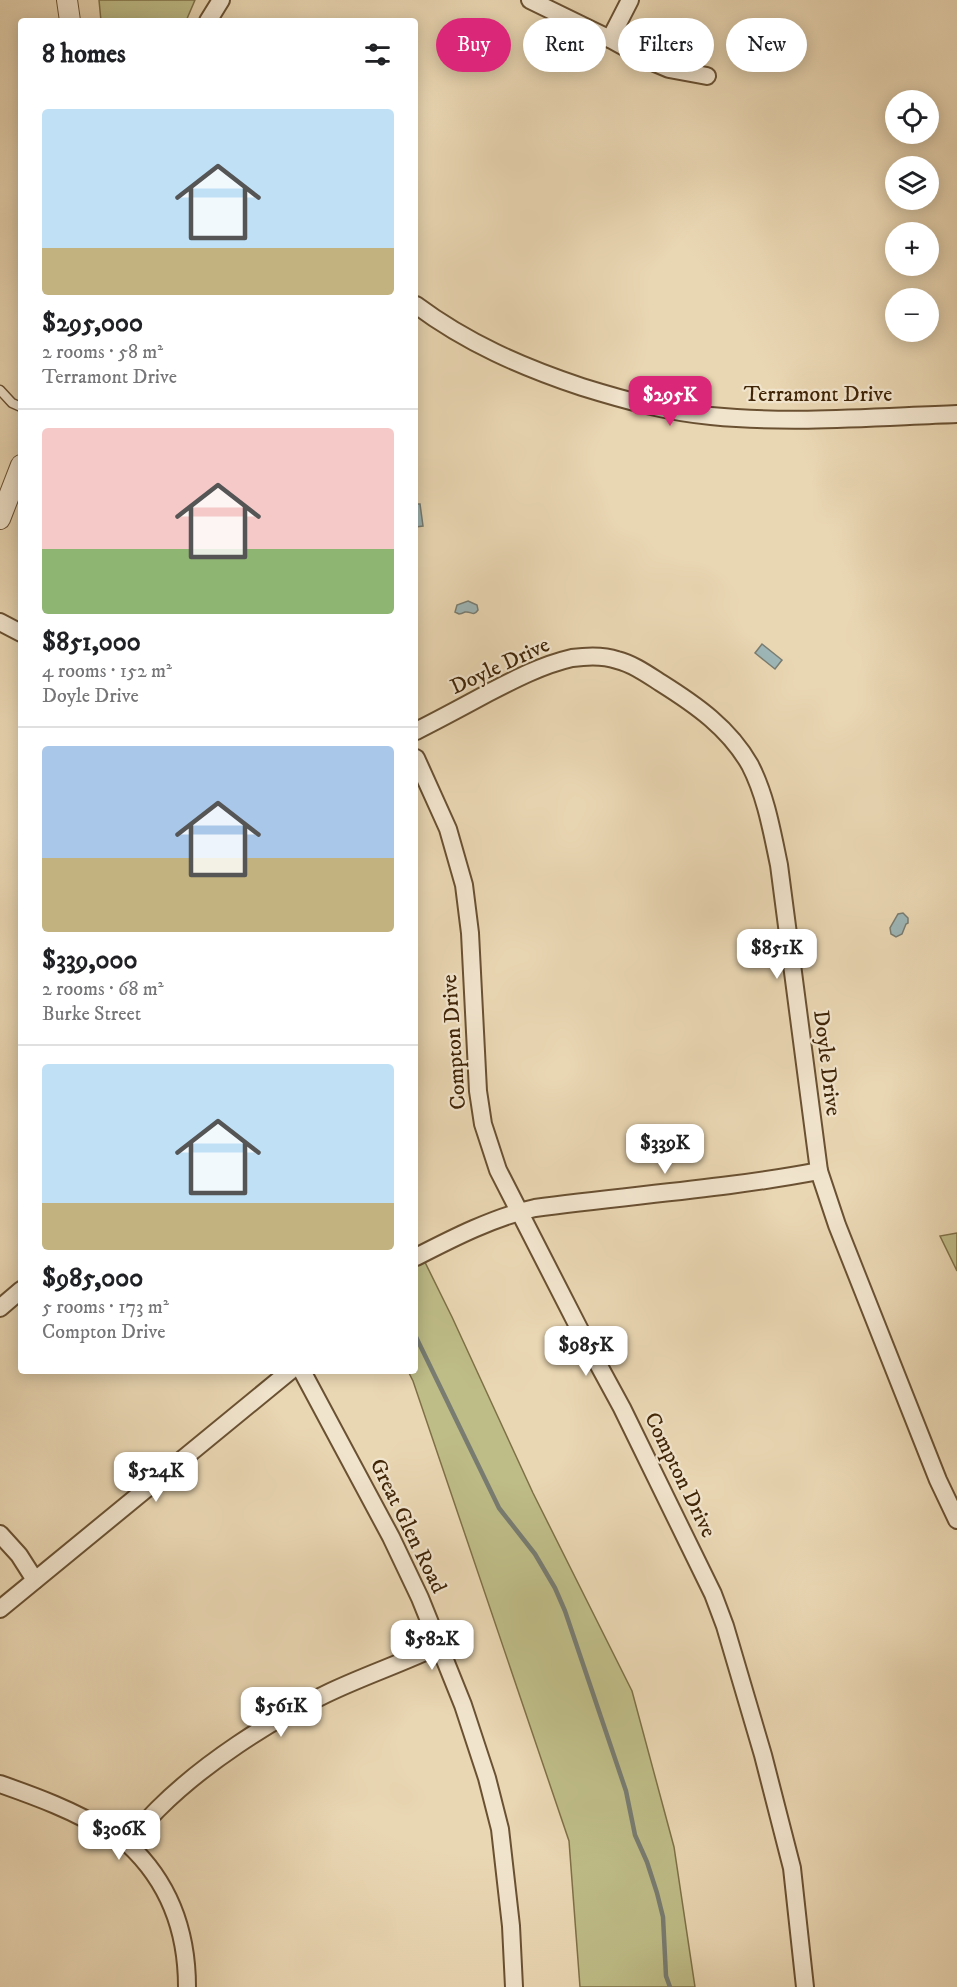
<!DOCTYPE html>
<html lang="en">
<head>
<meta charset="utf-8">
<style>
	:root { --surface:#fff; --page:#f6f6f6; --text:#202124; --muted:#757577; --line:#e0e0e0; --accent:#db2777 }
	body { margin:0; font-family:"IM FELL DW Pica",serif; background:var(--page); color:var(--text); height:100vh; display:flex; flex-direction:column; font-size:22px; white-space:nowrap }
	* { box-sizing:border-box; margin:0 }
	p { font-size:20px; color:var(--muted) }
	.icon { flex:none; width:33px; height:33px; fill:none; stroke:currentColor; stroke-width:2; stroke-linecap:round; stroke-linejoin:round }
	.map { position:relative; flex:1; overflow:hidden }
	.sheet { position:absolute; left:18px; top:18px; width:400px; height:1356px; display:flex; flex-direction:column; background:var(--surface); border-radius:6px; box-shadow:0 3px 15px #0003 }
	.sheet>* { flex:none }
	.hud { position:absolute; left:436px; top:18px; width:430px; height:54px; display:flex; gap:12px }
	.buttons { position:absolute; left:885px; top:90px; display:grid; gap:12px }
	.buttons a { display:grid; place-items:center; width:54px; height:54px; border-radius:50%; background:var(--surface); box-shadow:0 3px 15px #0003; font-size:30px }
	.price { position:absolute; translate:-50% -51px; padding:0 14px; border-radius:12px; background:#fff; color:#222; font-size:20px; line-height:39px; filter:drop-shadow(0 2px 3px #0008) }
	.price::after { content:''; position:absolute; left:50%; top:36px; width:18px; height:14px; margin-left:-9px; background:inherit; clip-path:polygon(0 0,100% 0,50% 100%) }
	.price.active { background:var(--accent); color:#fff }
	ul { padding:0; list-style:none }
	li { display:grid; align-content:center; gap:12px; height:318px; padding:0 24px }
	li+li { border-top:2px solid var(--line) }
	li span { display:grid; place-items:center; height:186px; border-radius:6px; color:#555 }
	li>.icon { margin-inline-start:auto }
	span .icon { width:108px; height:108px; fill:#fffc; stroke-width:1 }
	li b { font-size:26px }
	h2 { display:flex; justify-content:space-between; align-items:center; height:72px; padding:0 24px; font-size:26px }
	.tag { padding:0 21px; border-radius:27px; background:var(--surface); box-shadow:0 3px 15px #0003; font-size:21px; line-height:54px }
	.tag.active { background:var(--accent); color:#fff }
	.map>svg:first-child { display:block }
</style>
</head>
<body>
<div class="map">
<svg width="957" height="1987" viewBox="0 0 957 1987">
	<rect width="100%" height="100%" fill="#e9d6b2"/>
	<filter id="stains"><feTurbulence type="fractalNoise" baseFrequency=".00333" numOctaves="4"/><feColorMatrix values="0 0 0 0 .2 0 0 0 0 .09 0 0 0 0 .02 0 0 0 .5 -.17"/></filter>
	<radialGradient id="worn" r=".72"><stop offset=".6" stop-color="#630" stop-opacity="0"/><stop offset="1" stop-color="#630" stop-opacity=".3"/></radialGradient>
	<!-- green -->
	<g fill="#bebc87" stroke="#7f7047" stroke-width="1.5">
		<polygon points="99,0 195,0 186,21 101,21"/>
		<polygon points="957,1233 957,1271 940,1236"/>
		<polygon points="416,1244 452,1317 533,1493 632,1691 674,1847 695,1987 580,1987 569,1841 413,1381 408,1371 416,1371"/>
	</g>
	<!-- water -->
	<g fill="#9db6b7" stroke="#787c71" stroke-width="1.5">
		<polygon points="416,504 420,504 423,526 416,527"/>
		<path d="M468 601 477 605 478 610C473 617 472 611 465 612 463 613 461 614 459 614L455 612 457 605Z"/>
		<polygon points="762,644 782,660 775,669 755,653"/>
		<polygon points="903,913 908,918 908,923 906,924 902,934 896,937 891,934 890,928 898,914"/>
	</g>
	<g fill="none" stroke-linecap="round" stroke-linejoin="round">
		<!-- stream -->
		<polyline stroke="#787c71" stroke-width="4.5" points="416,1337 499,1508 535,1554 555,1588 565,1611 626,1791 635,1835 647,1862 657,1893 663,1917 666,1976 670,1987"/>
		<defs>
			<polyline id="service" points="0,390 12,403 21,407"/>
			<g id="minor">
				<polyline points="530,0 610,39 650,61 669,69 707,76"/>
				<polyline points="208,21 221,0"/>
				<polyline points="610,39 630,0"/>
				<path d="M416 305C467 343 522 367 582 387 624 400 667 412 711 416 792 424 875 417 957 414"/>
				<polyline points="0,622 21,633"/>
				<path d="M416 731C440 719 464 706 488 693 515 679 542 665 572 658 586 656 603 655 617 660 633 664 647 674 661 683 696 705 729 728 750 765 766 796 772 832 779 865L819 1171 837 1225 938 1480 957 1520"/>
				<polyline points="416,758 448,829 464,885 470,933 478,1091 483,1124 498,1170 585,1340 622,1408 713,1594 725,1626 763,1755 792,1868 805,1987"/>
				<path d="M416 1257C453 1238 494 1217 535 1208 629 1195 725 1189 819 1171"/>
				<polyline points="0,1308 21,1290"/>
				<polyline points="302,1371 391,1537 420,1598 463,1705 487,1778 500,1829 511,1926 514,1987"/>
				<polyline points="0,1534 19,1555 35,1580"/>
				<polyline points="0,1609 290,1371"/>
				<path d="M0 1784C37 1797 75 1811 108 1832 115 1836 122 1839 128 1844 169 1882 187 1932 187 1987"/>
				<path d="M127 1843C137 1832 147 1820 158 1809 203 1764 269 1721 326 1694 363 1676 403 1663 440 1645"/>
			</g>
			<g id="tertiary">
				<polyline points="67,0 70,21"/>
				<polyline points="0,519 21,465"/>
			</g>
		</defs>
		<!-- service casing -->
		<use href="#service" stroke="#6a5132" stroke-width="11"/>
		<!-- minor casing -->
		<use href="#minor" stroke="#6a5132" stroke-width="20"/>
		<!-- tertiary casing -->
		<use href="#tertiary" stroke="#6a5132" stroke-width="22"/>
		<!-- service -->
		<use href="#service" stroke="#f1e4cd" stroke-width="8"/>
		<!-- minor -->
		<use href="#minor" stroke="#f1e4cd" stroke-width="16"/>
		<!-- tertiary -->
		<use href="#tertiary" stroke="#f1e4cd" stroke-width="20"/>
	</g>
	<g text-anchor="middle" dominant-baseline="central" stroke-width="4.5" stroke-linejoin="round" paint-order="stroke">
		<!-- street labels -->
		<g font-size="22" fill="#402507" stroke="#f1e4cd">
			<text x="818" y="394">Terramont Drive</text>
			<text transform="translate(500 666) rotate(-25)">Doyle Drive</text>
			<text transform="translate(454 1042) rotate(-94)">Compton Drive</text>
			<text transform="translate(827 1063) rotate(83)">Doyle Drive</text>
			<text transform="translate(680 1475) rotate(64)">Compton Drive</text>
			<text transform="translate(408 1526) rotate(64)">Great Glen Road</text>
		</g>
	</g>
	<rect width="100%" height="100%" filter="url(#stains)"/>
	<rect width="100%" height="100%" fill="url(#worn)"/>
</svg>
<div class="buttons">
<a><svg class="icon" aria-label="locate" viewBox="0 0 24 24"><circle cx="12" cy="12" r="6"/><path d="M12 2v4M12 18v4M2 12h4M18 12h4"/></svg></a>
<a><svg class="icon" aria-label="layers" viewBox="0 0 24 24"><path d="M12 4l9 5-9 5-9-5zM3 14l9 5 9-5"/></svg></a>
<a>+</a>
<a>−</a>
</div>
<b class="price active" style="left:670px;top:427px">$295K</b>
<b class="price" style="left:777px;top:980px">$851K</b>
<b class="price" style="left:665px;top:1175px">$339K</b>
<b class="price" style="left:586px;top:1377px">$985K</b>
<b class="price" style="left:156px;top:1503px">$524K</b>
<b class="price" style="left:432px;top:1671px">$582K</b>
<b class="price" style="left:281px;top:1738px">$561K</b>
<b class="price" style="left:119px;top:1861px">$306K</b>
<div class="hud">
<a class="tag active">Buy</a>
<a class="tag">Rent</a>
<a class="tag">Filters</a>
<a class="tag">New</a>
</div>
<section class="sheet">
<h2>8 homes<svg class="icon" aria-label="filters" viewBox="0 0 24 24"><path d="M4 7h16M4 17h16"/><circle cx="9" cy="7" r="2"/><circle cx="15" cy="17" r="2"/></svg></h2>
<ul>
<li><span style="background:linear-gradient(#bfe0f5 75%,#c2b280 0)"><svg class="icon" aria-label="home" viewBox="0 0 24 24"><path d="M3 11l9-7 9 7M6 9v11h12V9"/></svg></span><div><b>$295,000</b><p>2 rooms · 58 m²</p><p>Terramont Drive</p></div></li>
<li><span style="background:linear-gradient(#f6c9c9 65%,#8fb573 0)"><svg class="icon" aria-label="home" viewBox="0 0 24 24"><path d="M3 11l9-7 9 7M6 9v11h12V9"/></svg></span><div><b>$851,000</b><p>4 rooms · 152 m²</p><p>Doyle Drive</p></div></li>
<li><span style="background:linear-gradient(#a9c7e8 60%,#c2b280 0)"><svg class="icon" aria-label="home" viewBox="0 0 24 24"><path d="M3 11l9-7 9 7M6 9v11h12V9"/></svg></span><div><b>$339,000</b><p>2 rooms · 68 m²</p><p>Burke Street</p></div></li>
<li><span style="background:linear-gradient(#bfe0f5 75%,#c2b280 0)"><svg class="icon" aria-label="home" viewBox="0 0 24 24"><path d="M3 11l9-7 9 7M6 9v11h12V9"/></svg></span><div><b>$985,000</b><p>5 rooms · 173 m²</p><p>Compton Drive</p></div></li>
</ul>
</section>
</div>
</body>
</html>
